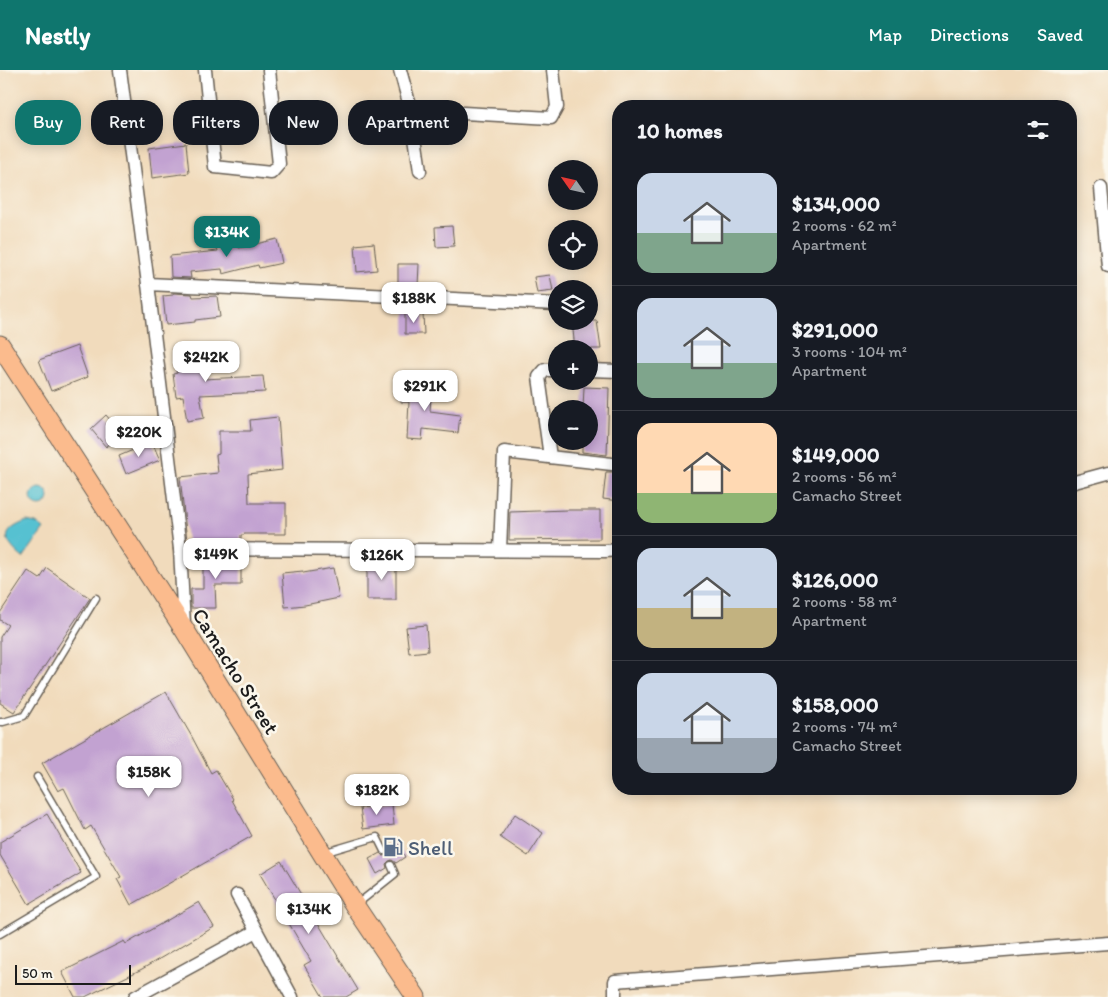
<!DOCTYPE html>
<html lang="en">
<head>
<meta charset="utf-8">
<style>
	:root { --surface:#171b24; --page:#242831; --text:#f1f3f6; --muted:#9ea1a6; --line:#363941; --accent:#0f766e }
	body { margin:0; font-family:Itim,sans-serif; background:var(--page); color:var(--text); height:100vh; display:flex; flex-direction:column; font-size:19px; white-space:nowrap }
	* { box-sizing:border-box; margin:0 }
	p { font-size:16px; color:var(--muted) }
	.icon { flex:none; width:28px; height:28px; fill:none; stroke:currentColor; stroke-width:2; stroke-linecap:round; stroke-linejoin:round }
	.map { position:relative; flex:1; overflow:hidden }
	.sheet { position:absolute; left:612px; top:30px; width:465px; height:695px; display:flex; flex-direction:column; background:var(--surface); border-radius:20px; box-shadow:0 2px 12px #0003 }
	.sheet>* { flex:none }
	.banner { position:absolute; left:15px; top:30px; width:475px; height:45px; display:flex; gap:10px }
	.needle { width:32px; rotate:304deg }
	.tools { position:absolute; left:548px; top:90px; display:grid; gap:10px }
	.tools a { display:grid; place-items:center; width:50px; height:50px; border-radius:50%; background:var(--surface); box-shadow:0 2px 12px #0003; font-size:25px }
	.scale { position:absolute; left:15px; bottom:12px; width:116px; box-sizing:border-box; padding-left:5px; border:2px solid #1c1c1c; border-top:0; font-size:14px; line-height:18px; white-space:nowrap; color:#1c1c1c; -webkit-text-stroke:4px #fbf7ec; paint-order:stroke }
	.price { position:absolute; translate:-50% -42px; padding:0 11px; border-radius:10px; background:#fff; color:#222; font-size:16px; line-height:32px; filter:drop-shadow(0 1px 2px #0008) }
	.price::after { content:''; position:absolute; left:50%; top:30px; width:15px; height:11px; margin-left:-8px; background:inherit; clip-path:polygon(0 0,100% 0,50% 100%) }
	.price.current { background:var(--accent); color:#fff }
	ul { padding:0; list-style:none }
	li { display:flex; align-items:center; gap:15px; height:125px; padding:0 25px }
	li+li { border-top:1px solid var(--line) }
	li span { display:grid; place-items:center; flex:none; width:140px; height:100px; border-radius:15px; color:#555 }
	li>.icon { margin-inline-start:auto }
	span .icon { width:60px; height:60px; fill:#fffc; stroke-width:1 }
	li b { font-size:21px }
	h2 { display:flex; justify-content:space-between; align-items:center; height:60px; padding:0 25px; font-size:21px }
	.pill { padding:0 18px; border-radius:20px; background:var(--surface); box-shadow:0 2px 12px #0003; font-size:18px; line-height:45px }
	.pill.current { background:var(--accent); color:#fff }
	header { display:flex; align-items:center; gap:30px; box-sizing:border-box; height:70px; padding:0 25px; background:var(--accent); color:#fff }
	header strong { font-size:24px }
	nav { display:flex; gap:28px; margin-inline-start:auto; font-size:18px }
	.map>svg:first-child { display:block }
</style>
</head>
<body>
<header>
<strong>Nestly</strong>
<nav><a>Map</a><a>Directions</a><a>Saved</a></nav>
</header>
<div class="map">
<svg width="1108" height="927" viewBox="0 0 1108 927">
	<rect width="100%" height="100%" fill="#fbf7ec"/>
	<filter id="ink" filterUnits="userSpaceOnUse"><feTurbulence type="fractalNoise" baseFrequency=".02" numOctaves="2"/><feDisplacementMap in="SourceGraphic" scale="10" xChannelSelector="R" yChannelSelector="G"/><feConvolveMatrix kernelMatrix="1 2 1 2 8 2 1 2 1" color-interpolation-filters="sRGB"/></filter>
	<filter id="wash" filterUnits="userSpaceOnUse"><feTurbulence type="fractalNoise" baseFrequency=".0096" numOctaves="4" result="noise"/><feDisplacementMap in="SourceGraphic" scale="20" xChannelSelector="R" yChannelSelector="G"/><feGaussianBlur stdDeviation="1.12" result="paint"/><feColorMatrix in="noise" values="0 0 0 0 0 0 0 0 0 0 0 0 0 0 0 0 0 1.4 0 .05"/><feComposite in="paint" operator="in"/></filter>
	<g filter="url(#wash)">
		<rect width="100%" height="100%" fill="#f1dbbc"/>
		<!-- water -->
		<g fill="#56c1d1" stroke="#396e76">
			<circle cx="40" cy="427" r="9"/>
			<path d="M27 451 36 453 44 459 23 488C3 471 0 461 27 451Z"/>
		</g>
		<g id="blocks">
			<!-- building -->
			<g fill="#c2a2d1">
				<polygon points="186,73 189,103 152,108 149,78"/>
				<polygon points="452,156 454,176 436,177 435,157"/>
				<polygon points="236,165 239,178 277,169 282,193 259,198 258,195 223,204 222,199 190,202 191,208 171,207 170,186 218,181 215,170"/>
				<polygon points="374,173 377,200 357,202 355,175"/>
				<polygon points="398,194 419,194 418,216 398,216"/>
				<polygon points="550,205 553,221 537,223 534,207"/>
				<polygon points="173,223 192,224 193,227 217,226 220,247 195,250 195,252 166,255 163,226 173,225"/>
				<polygon points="405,243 423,243 424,264 405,264"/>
				<polygon points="572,251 597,251 601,279 575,279"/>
				<polygon points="77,276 88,307 51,321 39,290"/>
				<polygon points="197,276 201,301 203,300 204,309 263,306 265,322 200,325 204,348 187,351 183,326 176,327 173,304 177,303 173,280"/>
				<polygon points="403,311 432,313 430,341 460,345 458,363 423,359 422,370 407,369 409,332 401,332"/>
				<polygon points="584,317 609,318 607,385 582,382 582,371 589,371 589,339 583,339"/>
				<polygon points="106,345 122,364 106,377 91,359"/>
				<polygon points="278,347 282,400 248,404 249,433 286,433 286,464 244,464 244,465 241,465 241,471 187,471 180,407 218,403 216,385 219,384 219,361 251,361 250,350"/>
				<polygon points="152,372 160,390 126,404 119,386"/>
				<polygon points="619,399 619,431 603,429 606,402 615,402"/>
				<polygon points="567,440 600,440 600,469 509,470 510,442"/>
				<polygon points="203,487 241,487 241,515 215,515 216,538 191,538 191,519 203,519"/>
				<rect x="367" y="491" width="29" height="39"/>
				<polygon points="47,498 90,528 14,642 0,633 0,567 8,555 0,550 0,543 28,501 40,509"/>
				<polygon points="333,498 339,528 305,535 285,537 282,503 303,501 303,503"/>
				<polygon points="426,555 428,581 409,583 406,557"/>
				<polygon points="166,622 192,667 211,703 216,700 233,729 232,730 252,766 131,835 117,809 121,807 91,756 85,760 64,718 58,721 42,693"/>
				<polygon points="392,734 394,755 363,759 360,738"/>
				<polygon points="47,744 81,803 29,834 0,785 0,772"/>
				<polygon points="515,744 543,763 528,786 500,767"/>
				<polygon points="397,773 405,787 396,793 392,790 389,791 386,794 387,798 377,804 369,789 380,783 383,786 387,785 389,782 388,778"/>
				<polygon points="281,791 358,920 346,927 323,927 304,895 311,891 260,804"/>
				<polygon points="199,832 214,857 142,899 85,927 75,927 62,902 124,871 126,874"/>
			</g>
		</g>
	</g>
	<g filter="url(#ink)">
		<use href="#blocks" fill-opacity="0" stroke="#675f54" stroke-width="1"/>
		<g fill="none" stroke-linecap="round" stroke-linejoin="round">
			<defs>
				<g id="lane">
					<polyline points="0,652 3,652 24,646 96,528"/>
					<polyline points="323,783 377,767 384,781"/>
					<polyline points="356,835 395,804 391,795"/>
					<polyline points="0,864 96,807 37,707"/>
				</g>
				<g id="street">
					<polyline points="120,0 148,214 180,479 184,556"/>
					<polyline points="205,0 215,97 271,103 279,94 269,0"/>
					<polyline points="400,0 411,40 420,101"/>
					<polyline points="411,40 551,48 557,37 553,0"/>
					<polyline points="1101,118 1108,196"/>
					<polyline points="148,214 556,234"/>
					<polyline points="589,300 619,301"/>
					<polyline points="550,387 539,307 545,300 556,300"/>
					<polyline points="1071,413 1108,403"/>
					<polyline points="180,479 605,481 619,480"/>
					<polyline points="500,480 504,382 612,394"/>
					<polyline points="237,825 292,927"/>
					<polyline points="135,927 256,861"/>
					<polyline points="615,927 615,911 1108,873"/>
				</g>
				<polyline id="primary" points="0,275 184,559 322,783 355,836 416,927"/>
			</defs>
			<!-- lane casing -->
			<use href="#lane" stroke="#675f54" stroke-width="9"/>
			<!-- street casing -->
			<use href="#street" stroke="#675f54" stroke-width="15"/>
			<!-- primary casing -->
			<use href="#primary" stroke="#675f54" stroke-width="21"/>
			<!-- lane -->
			<use href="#lane" stroke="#fff" stroke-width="6"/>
			<!-- street -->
			<use href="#street" stroke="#fff" stroke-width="12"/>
			<!-- primary -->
			<use href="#primary" stroke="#fbbb8d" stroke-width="19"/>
		</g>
	</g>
	<!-- icons -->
	<defs>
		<symbol id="fuel-bare" viewBox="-9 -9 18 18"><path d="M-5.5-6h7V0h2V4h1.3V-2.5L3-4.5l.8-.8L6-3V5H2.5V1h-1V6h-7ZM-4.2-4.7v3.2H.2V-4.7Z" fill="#5c6f8a" stroke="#fbf7ec" stroke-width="2.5" paint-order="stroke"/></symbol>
	</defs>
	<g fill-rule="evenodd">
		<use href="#fuel-bare" x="379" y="763" width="28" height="28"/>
	</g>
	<g text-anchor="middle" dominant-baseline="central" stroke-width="5" stroke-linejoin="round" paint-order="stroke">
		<!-- street labels -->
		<g font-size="21" fill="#1c1c1c" stroke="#fbf7ec">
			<text transform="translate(236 601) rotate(58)">Camacho Street</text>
		</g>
		<!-- service labels -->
		<g font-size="21" fill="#4e5e75" stroke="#fbf7ec" text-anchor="start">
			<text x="408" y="777">Shell</text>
		</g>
	</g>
</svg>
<div class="tools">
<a><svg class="needle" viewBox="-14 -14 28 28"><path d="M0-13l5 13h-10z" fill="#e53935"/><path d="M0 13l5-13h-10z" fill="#9ea1a6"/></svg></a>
<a><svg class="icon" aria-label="locate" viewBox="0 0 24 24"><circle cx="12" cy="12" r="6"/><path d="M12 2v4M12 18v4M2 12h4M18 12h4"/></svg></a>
<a><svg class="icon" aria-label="layers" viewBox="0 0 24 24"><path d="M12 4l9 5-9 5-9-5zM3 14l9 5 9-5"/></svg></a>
<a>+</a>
<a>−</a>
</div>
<div class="scale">50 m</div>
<b class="price current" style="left:227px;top:188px">$134K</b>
<b class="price" style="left:414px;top:254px">$188K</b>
<b class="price" style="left:206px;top:313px">$242K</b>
<b class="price" style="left:425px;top:342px">$291K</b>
<b class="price" style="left:139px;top:388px">$220K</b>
<b class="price" style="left:216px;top:510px">$149K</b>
<b class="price" style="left:382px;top:511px">$126K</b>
<b class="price" style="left:149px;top:728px">$158K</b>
<b class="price" style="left:377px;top:746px">$182K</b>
<b class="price" style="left:309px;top:865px">$134K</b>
<div class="banner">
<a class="pill current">Buy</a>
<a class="pill">Rent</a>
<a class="pill">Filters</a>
<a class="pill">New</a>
<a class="pill">Apartment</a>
</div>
<section class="sheet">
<h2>10 homes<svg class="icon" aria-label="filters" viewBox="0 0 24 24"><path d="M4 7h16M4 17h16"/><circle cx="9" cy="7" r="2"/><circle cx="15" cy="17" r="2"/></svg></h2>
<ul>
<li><span style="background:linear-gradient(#c9d6e8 60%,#7fa58c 0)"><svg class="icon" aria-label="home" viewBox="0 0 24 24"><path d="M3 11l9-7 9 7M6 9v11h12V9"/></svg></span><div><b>$134,000</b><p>2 rooms · 62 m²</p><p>Apartment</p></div></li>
<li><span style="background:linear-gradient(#c9d6e8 65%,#7fa58c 0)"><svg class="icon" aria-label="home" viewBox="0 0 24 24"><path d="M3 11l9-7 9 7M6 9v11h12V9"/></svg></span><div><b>$291,000</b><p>3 rooms · 104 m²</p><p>Apartment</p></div></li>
<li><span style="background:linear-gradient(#ffd9b3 70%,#8fb573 0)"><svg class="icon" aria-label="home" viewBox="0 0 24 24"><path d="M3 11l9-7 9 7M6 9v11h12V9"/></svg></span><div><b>$149,000</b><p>2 rooms · 56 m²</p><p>Camacho Street</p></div></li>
<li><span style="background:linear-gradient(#c9d6e8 60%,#c2b280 0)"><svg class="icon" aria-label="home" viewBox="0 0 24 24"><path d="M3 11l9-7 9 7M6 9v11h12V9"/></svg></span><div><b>$126,000</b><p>2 rooms · 58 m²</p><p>Apartment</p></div></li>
<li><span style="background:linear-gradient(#c9d6e8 65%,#9aa5b1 0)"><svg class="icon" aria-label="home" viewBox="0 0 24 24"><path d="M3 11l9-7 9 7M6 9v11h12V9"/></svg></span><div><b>$158,000</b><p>2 rooms · 74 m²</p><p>Camacho Street</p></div></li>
</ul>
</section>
</div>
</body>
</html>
